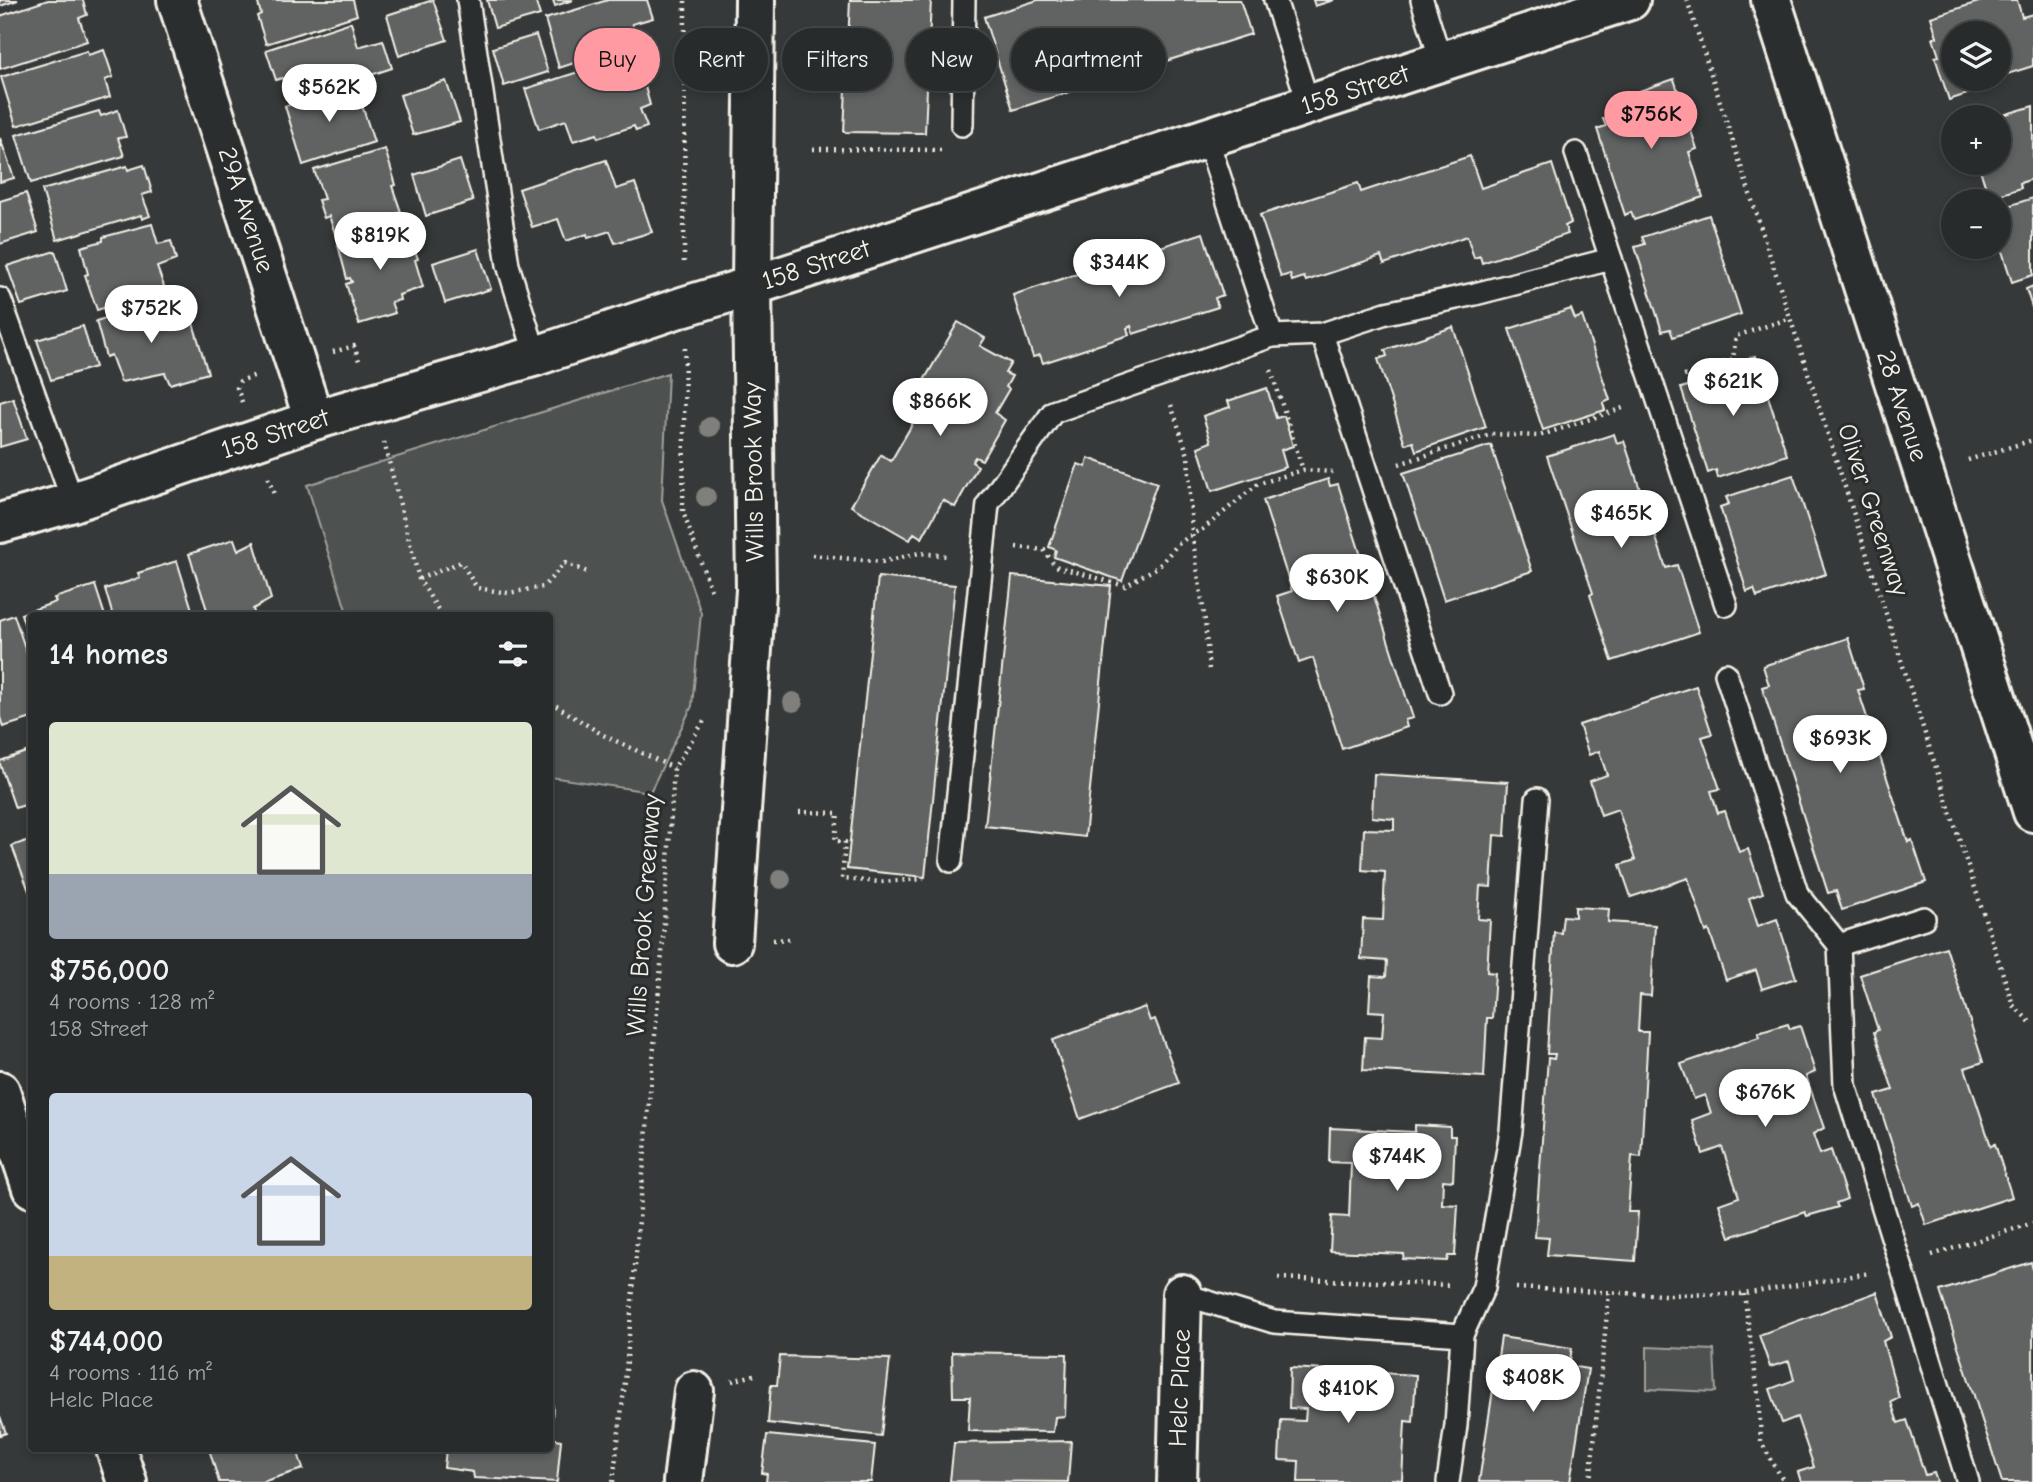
<!DOCTYPE html>
<html lang="en">
<head>
<meta charset="utf-8">
<style>
	:root { --surface:#282b2b; --page:#343737; --text:#f1f3f6; --muted:#a5a7a9; --line:#444747; --accent:#ff9aa2 }
	body { margin:0; font-family:"Comic Neue",sans-serif; background:var(--page); color:var(--text); height:100vh; display:flex; flex-direction:column; font-size:26px; white-space:nowrap }
	* { box-sizing:border-box; margin:0 }
	p { font-size:23px; color:var(--muted) }
	.icon { flex:none; width:38px; height:38px; fill:none; stroke:currentColor; stroke-width:2; stroke-linecap:round; stroke-linejoin:round }
	.map { position:relative; flex:1; overflow:hidden }
	.details { position:absolute; left:28px; top:612px; width:525px; height:840px; display:flex; flex-direction:column; background:var(--surface); border-radius:7px; box-shadow:0 4px 10px #0003,0 0 0 2px var(--line) }
	.details>* { flex:none }
	.guide { position:absolute; left:574px; top:28px; width:665px; height:63px; display:flex; gap:14px }
	.controls { position:absolute; left:1941px; top:21px; display:grid; gap:14px }
	.controls a { display:grid; place-items:center; width:70px; height:70px; border-radius:50%; background:var(--surface); box-shadow:0 4px 10px #0003,0 0 0 2px var(--line); font-size:35px }
	.price { position:absolute; translate:-50% -60px; padding:0 16px; border-radius:24px; background:#fff; color:#222; font-size:23px; line-height:46px; filter:drop-shadow(0 2px 4px #0008) }
	.price::after { content:''; position:absolute; left:50%; top:42px; width:21px; height:16px; margin-left:-10px; background:inherit; clip-path:polygon(0 0,100% 0,50% 100%) }
	.price.selected { background:var(--accent); color:#111 }
	ul { padding:0; list-style:none }
	li { display:grid; align-content:center; gap:14px; height:371px; padding:0 21px }
	li span { display:grid; place-items:center; height:217px; border-radius:7px; color:#555 }
	li>.icon { margin-inline-start:auto }
	span .icon { width:126px; height:126px; fill:#fffc; stroke-width:1 }
	li b { font-size:30px }
	h2 { display:flex; justify-content:space-between; align-items:center; height:84px; padding:0 21px; font-size:30px }
	.chip { padding:0 24px; border-radius:32px; background:var(--surface); box-shadow:0 4px 10px #0003,0 0 0 2px var(--line); font-size:24px; line-height:63px }
	.chip.selected { background:var(--accent); color:#111 }
	.map>svg:first-child { display:block }
</style>
</head>
<body>
<div class="map">
<svg width="2033" height="1482" viewBox="0 0 2033 1482">
	<rect width="100%" height="100%" fill="#363939"/>
	<filter id="ink" filterUnits="userSpaceOnUse"><feTurbulence type="fractalNoise" baseFrequency=".0143" numOctaves="2"/><feDisplacementMap in="SourceGraphic" scale="14" xChannelSelector="R" yChannelSelector="G"/><feConvolveMatrix kernelMatrix="1 2 1 2 8 2 1 2 1" color-interpolation-filters="sRGB"/></filter>
	<g filter="url(#ink)">
		<!-- green -->
		<g fill="#4e514f" stroke="#a1a19c" stroke-width="2">
			<polygon points="668,373 662,500 701,613 692,706 650,792 550,777 550,616 348,616 307,485"/>
			<polygon points="1647,1347 1714,1350 1716,1392 1647,1389"/>
		</g>
		<!-- building -->
		<g fill="#616362" stroke="#f4f1e8" stroke-width="2">
			<polygon points="0,0 18,0 0,6"/>
			<polygon points="48,0 83,0 87,15 79,18 87,41 0,69 0,16"/>
			<polygon points="257,0 353,0 357,15 266,44 257,16 261,14"/>
			<polygon points="433,0 447,40 399,56 387,15"/>
			<polygon points="487,0 535,0 540,15 495,28"/>
			<polygon points="553,0 573,0 555,6"/>
			<polygon points="608,0 647,0 653,18 632,24 638,42 559,68 545,19"/>
			<polygon points="850,0 931,0 925,133 844,132"/>
			<polygon points="1038,0 1240,0 1251,34 1013,110 984,17"/>
			<polygon points="1313,0 1334,0 1315,6"/>
			<polygon points="1985,0 2017,0 2022,17 2033,14 2033,66 1998,77 1998,33 1953,33 1953,79 1993,79 1974,85 1976,91 1949,100 1935,57 1939,56 1933,38 1937,37 1931,17"/>
			<polygon points="351,22 358,47 383,40 392,68 368,76 367,72 288,96 282,78 276,80 266,50"/>
			<polygon points="536,35 548,72 504,86 493,48"/>
			<polygon points="104,50 113,77 105,80 110,97 16,126 1,77 87,51 88,55"/>
			<polygon points="616,60 625,90 644,83 650,105 640,109 647,127 636,131 634,126 598,138 597,134 573,141 566,120 539,129 525,89"/>
			<polygon points="1674,79 1697,149 1689,152 1703,197 1634,220 1631,212 1625,215 1597,129 1606,126 1603,119 1618,115 1613,100"/>
			<polygon points="446,81 460,122 413,135 400,95"/>
			<polygon points="355,84 374,142 303,165 285,106"/>
			<polygon points="2033,106 2033,179 2020,183 2021,188 1989,198 1978,163 1998,163 1998,117 1996,117"/>
			<polygon points="118,110 126,137 118,138 124,156 31,183 16,135 99,111 101,116"/>
			<polygon points="0,138 14,178 0,182"/>
			<polygon points="385,149 396,185 392,186 401,212 378,220 379,222 336,236 329,216 324,218 318,200 324,199 314,170"/>
			<polygon points="1470,156 1481,188 1552,164 1571,223 1565,226 1568,234 1482,263 1480,256 1474,258 1467,236 1384,264 1381,256 1306,281 1304,277 1292,281 1290,274 1281,277 1260,215 1358,183 1361,192"/>
			<polygon points="460,160 473,201 426,216 414,175"/>
			<polygon points="606,160 616,189 635,183 652,232 615,243 610,231 588,238 587,234 566,241 558,219 532,227 519,189"/>
			<polygon points="144,165 152,192 142,195 150,216 142,219 141,215 57,240 42,190 127,166 128,170"/>
			<polygon points="26,193 38,232 0,244 0,201"/>
			<polygon points="2033,198 2033,275 2012,282 2001,248 2005,247 2003,241 1998,241 1998,209"/>
			<polygon points="1709,215 1741,314 1673,337 1670,329 1662,331 1635,247 1645,244 1642,237"/>
			<polygon points="152,224 158,244 171,241 176,260 157,267 165,289 97,310 85,275 88,274 81,247 103,241 103,237"/>
			<polygon points="406,226 418,259 415,260 423,287 399,295 400,300 391,302 395,313 359,324 346,284 352,282 350,278 347,279 338,245"/>
			<polygon points="1203,233 1223,295 1215,298 1218,307 1133,334 1131,326 1127,328 1129,335 1043,363 1040,355 1033,357 1013,295"/>
			<polygon points="478,249 491,289 445,303 433,263"/>
			<polygon points="55,251 67,291 21,305 7,266"/>
			<polygon points="2033,286 2033,310 2026,289"/>
			<polygon points="163,301 172,330 193,323 208,373 170,384 165,373 121,382 111,355 106,357 96,321"/>
			<polygon points="1571,309 1575,319 1582,316 1610,400 1603,403 1605,410 1543,430 1509,329"/>
			<polygon points="958,322 985,338 980,346 1011,363 1005,373 1012,376 1006,387 1009,389 995,413 1005,420 982,460 975,457 972,462 978,466 955,507 943,500 922,538 914,533 910,540 851,506 881,455 891,461 933,388 923,382"/>
			<polygon points="83,326 95,367 51,380 37,340"/>
			<polygon points="1453,327 1486,427 1416,451 1413,442 1405,444 1378,359 1387,356 1385,350"/>
			<polygon points="1755,356 1787,455 1718,478 1716,470 1708,473 1681,388 1691,385 1688,378"/>
			<polygon points="1267,388 1276,418 1284,416 1293,446 1281,450 1286,467 1212,491 1198,447 1211,442 1203,416 1230,407 1228,401"/>
			<polygon points="13,398 27,439 0,447 0,402"/>
			<polygon points="1614,434 1617,443 1624,441 1666,568 1677,565 1699,632 1612,661 1590,595 1593,593 1547,456"/>
			<polygon points="1491,445 1532,571 1444,600 1403,473"/>
			<polygon points="1088,458 1157,483 1122,581 1054,557 1056,550 1049,547 1078,464 1086,467"/>
			<polygon points="1793,475 1826,574 1757,597 1754,589 1747,592 1720,507 1729,504 1726,497"/>
			<polygon points="1328,479 1330,486 1338,484 1413,718 1405,720 1407,727 1342,749 1313,658 1299,663 1277,596 1292,591 1263,500"/>
			<polygon points="234,539 238,550 254,542 271,599 253,609 255,616 209,616 189,554"/>
			<polygon points="177,561 194,616 113,616 105,589 140,578 138,573"/>
			<polygon points="1012,576 1111,586 1085,837 985,826"/>
			<polygon points="878,577 955,585 925,877 847,869"/>
			<polygon points="95,585 105,616 32,616 32,648 21,614 56,602 54,598"/>
			<polygon points="14,615 32,669 32,718 3,727 0,717 0,620"/>
			<polygon points="1848,638 1864,689 1858,690 1908,842 1912,840 1926,882 1842,910 1836,891 1828,893 1762,687 1769,685 1763,666"/>
			<polygon points="1696,686 1712,734 1702,737 1720,789 1711,791 1718,813 1725,811 1739,852 1748,849 1763,893 1749,898 1758,926 1777,919 1796,978 1762,989 1756,970 1726,980 1709,930 1706,932 1688,878 1631,897 1620,865 1635,860 1618,809 1601,815 1590,781 1607,775 1599,751 1589,755 1579,725"/>
			<polygon points="32,750 32,822 25,805 15,808 0,764 0,761"/>
			<polygon points="1374,774 1508,782 1505,836 1494,835 1491,887 1480,886 1478,919 1490,920 1487,972 1495,973 1492,1018 1487,1018 1484,1077 1363,1070 1365,1037 1382,1038 1384,1012 1369,1011 1371,976 1386,977 1387,961 1361,959 1363,919 1383,920 1385,872 1362,870 1364,829 1394,830 1394,819 1372,817"/>
			<polygon points="32,839 32,899 12,846"/>
			<polygon points="1575,907 1609,909 1608,922 1655,925 1651,996 1640,995 1638,1032 1648,1032 1641,1157 1632,1156 1628,1212 1638,1212 1635,1261 1547,1255 1549,1238 1535,1237 1548,1058 1554,1059 1555,1054 1547,1054 1554,932 1561,933 1563,916 1575,917"/>
			<polygon points="1946,947 1983,1062 1965,1068 1991,1146 1995,1144 2012,1197 1926,1225 1919,1203 1912,1206 1876,1095 1893,1090 1874,1032 1878,1030 1860,975"/>
			<polygon points="1145,1007 1150,1021 1155,1019 1179,1083 1080,1119 1053,1040"/>
			<polygon points="1788,1024 1790,1029 1800,1026 1815,1072 1806,1076 1824,1128 1813,1134 1820,1154 1831,1150 1847,1199 1836,1203 1838,1207 1807,1216 1805,1212 1730,1237 1719,1204 1739,1197 1722,1147 1703,1154 1692,1120 1711,1113 1705,1095 1694,1099 1681,1064 1759,1037 1758,1033"/>
			<polygon points="1415,1125 1450,1127 1450,1136 1455,1136 1453,1181 1443,1180 1442,1204 1458,1205 1455,1256 1448,1256 1447,1261 1403,1259 1404,1254 1330,1251 1332,1216 1349,1217 1351,1163 1329,1162 1330,1128 1415,1132"/>
			<polygon points="2031,1262 2033,1270 2033,1482 2002,1482 1940,1291"/>
			<polygon points="1877,1292 1891,1337 1883,1341 1899,1398 1891,1402 1898,1423 1907,1420 1925,1475 1934,1473 1937,1482 1801,1482 1798,1472 1814,1467 1797,1417 1782,1423 1770,1389 1794,1380 1789,1361 1770,1367 1759,1335"/>
			<polygon points="1501,1337 1572,1348 1569,1366 1588,1369 1570,1482 1479,1482"/>
			<polygon points="952,1352 1067,1354 1065,1416 1055,1417 1053,1432 968,1431 970,1397 953,1397"/>
			<polygon points="780,1356 890,1359 881,1436 768,1423 771,1385 777,1385"/>
			<polygon points="1290,1368 1416,1375 1413,1422 1405,1421 1402,1480 1392,1479 1392,1482 1298,1482 1299,1461 1279,1460 1281,1420 1305,1421 1306,1409 1289,1408"/>
			<polygon points="550,1405 553,1405 551,1438 561,1440 557,1482 474,1478 473,1472 444,1468 446,1449 550,1449"/>
			<polygon points="0,1416 6,1433 0,1435"/>
			<polygon points="767,1435 875,1445 871,1482 766,1482 767,1474 762,1473"/>
			<polygon points="1071,1441 1068,1482 950,1481 954,1443"/>
			<polygon points="209,1449 297,1449 303,1469 262,1482 219,1482"/>
		</g>
		<g fill="none" stroke-linecap="round" stroke-linejoin="round">
			<defs>
				<g id="service">
					<polyline points="468,0 508,265 536,356"/>
					<polyline points="1275,0 1309,105"/>
					<polyline points="1422,0 1441,61"/>
					<polyline points="962,125 964,0"/>
					<polyline points="1576,153 1611,259"/>
					<polyline points="0,299 73,502"/>
					<polyline points="1322,334 1440,693"/>
					<polyline points="1272,336 1322,334 1386,313 1475,294 1611,259 1726,605"/>
					<polyline points="1726,674 1797,893 1839,945 1845,1085 1968,1482"/>
					<polyline points="951,861 988,504 1053,412 1272,336 1207,138"/>
					<polyline points="1839,945 1924,918"/>
					<polyline points="1182,1294 1274,1322 1462,1335"/>
					<polyline points="1448,1482 1456,1425 1462,1335 1484,1287 1511,1131 1537,799"/>
				</g>
				<g id="minor">
					<polyline points="177,0 314,420"/>
					<polyline points="0,523 73,502 314,420 536,356 685,306 752,286 1630,0"/>
					<polyline points="732,943 756,590 752,286 755,0"/>
					<polyline points="0,1091 32,1188"/>
					<polyline points="116,1449 127,1482"/>
					<polyline points="683,1482 694,1391"/>
					<polyline points="1177,1482 1182,1294"/>
				</g>
				<polyline id="tertiary" points="1771,0 2033,812"/>
			</defs>
			<!-- service casing -->
			<use href="#service" stroke="#f4f1e8" stroke-width="26"/>
			<!-- minor casing -->
			<use href="#minor" stroke="#f4f1e8" stroke-width="44"/>
			<!-- tertiary casing -->
			<use href="#tertiary" stroke="#f4f1e8" stroke-width="44"/>
			<!-- path -->
			<g stroke="#f4f1e8" stroke-width="4.5" stroke-dasharray="2 5" stroke-linecap="butt">
				<polyline points="1687,0 2013,1005 2033,1025"/>
				<polyline points="813,149 942,150"/>
				<polyline points="684,262 685,0"/>
				<polyline points="685,348 683,512 712,593"/>
				<polyline points="333,352 354,346 360,364"/>
				<polyline points="1271,370 1303,470"/>
				<polyline points="1684,376 1733,359 1736,336 1791,318"/>
				<polyline points="242,402 237,388 240,381 256,375"/>
				<polyline points="1171,405 1188,455 1192,534 1205,621 1209,670"/>
				<polyline points="384,442 419,579 442,616"/>
				<polyline points="1968,460 2033,440"/>
				<polyline points="1399,464 1492,434 1539,436 1626,407"/>
				<polyline points="268,478 275,497"/>
				<polyline points="1016,547 1044,550 1055,566 1125,586 1159,566 1177,545 1192,534 1203,529 1258,484 1303,470 1333,472"/>
				<polyline points="812,555 882,562 919,553 949,556"/>
				<polyline points="419,579 461,562 477,588 508,593 543,587 565,563 587,572"/>
				<polyline points="550,702 603,735 674,768"/>
				<polyline points="799,812 838,813 835,841 845,842 842,879 881,882 924,879"/>
				<polyline points="773,940 790,939"/>
				<polyline points="1932,1255 2033,1223"/>
				<polyline points="1278,1278 1448,1285"/>
				<polyline points="1516,1288 1665,1295 1744,1294 1870,1273"/>
				<polyline points="1744,1294 1759,1400 1761,1442 1784,1482"/>
				<polyline points="732,1381 754,1375"/>
				<polyline points="613,1482 625,1382 662,954 674,768 704,721"/>
				<polyline points="1590,1482 1609,1293"/>
			</g>
			<!-- service -->
			<use href="#service" stroke="#2a2d2e" stroke-width="21"/>
			<!-- minor -->
			<use href="#minor" stroke="#2a2d2e" stroke-width="38"/>
			<!-- tertiary -->
			<use href="#tertiary" stroke="#2a2d2e" stroke-width="38"/>
		</g>
		<!-- trees -->
		<g fill="#7f7f7c">
			<circle cx="710" cy="427" r="10"/>
			<circle cx="706" cy="497" r="10"/>
			<circle cx="793" cy="702" r="10"/>
			<circle cx="781" cy="879" r="10"/>
		</g>
	</g>
	<g text-anchor="middle" dominant-baseline="central" stroke-width="6" stroke-linejoin="round" paint-order="stroke">
		<!-- street labels -->
		<g font-size="26" fill="#f4f1e8" stroke="#2a2d2e">
			<text transform="translate(1355 90) rotate(-18)">158 Street</text>
			<text transform="translate(246 210) rotate(72)">29A Avenue</text>
			<text transform="translate(816 265) rotate(-18)">158 Street</text>
			<text transform="translate(1902 406) rotate(72)">28 Avenue</text>
			<text transform="translate(275 434) rotate(-18)">158 Street</text>
			<text transform="translate(754 472) rotate(-91)">Wills Brook Way</text>
			<text transform="translate(1873 510) rotate(72)">Oliver Greenway</text>
			<text transform="translate(644 915) rotate(-86)">Wills Brook Greenway</text>
			<text transform="translate(1180 1388) rotate(-88)">Helc Place</text>
		</g>
	</g>
</svg>
<div class="controls">
<a><svg class="icon" aria-label="layers" viewBox="0 0 24 24"><path d="M12 4l9 5-9 5-9-5zM3 14l9 5 9-5"/></svg></a>
<a>+</a>
<a>−</a>
</div>
<b class="price" style="left:329px;top:124px">$562K</b>
<b class="price selected" style="left:1651px;top:151px">$756K</b>
<b class="price" style="left:380px;top:272px">$819K</b>
<b class="price" style="left:1119px;top:299px">$344K</b>
<b class="price" style="left:151px;top:345px">$752K</b>
<b class="price" style="left:1733px;top:418px">$621K</b>
<b class="price" style="left:940px;top:438px">$866K</b>
<b class="price" style="left:1621px;top:550px">$465K</b>
<b class="price" style="left:1337px;top:614px">$630K</b>
<b class="price" style="left:1840px;top:775px">$693K</b>
<b class="price" style="left:1765px;top:1129px">$676K</b>
<b class="price" style="left:1397px;top:1193px">$744K</b>
<b class="price" style="left:1533px;top:1414px">$408K</b>
<b class="price" style="left:1348px;top:1425px">$410K</b>
<div class="guide">
<a class="chip selected">Buy</a>
<a class="chip">Rent</a>
<a class="chip">Filters</a>
<a class="chip">New</a>
<a class="chip">Apartment</a>
</div>
<section class="details">
<h2>14 homes<svg class="icon" aria-label="filters" viewBox="0 0 24 24"><path d="M4 7h16M4 17h16"/><circle cx="9" cy="7" r="2"/><circle cx="15" cy="17" r="2"/></svg></h2>
<ul>
<li><span style="background:linear-gradient(#dfe7d0 70%,#9aa5b1 0)"><svg class="icon" aria-label="home" viewBox="0 0 24 24"><path d="M3 11l9-7 9 7M6 9v11h12V9"/></svg></span><div><b>$756,000</b><p>4 rooms · 128 m²</p><p>158 Street</p></div></li>
<li><span style="background:linear-gradient(#c9d6e8 75%,#c2b280 0)"><svg class="icon" aria-label="home" viewBox="0 0 24 24"><path d="M3 11l9-7 9 7M6 9v11h12V9"/></svg></span><div><b>$744,000</b><p>4 rooms · 116 m²</p><p>Helc Place</p></div></li>
</ul>
</section>
</div>
</body>
</html>
